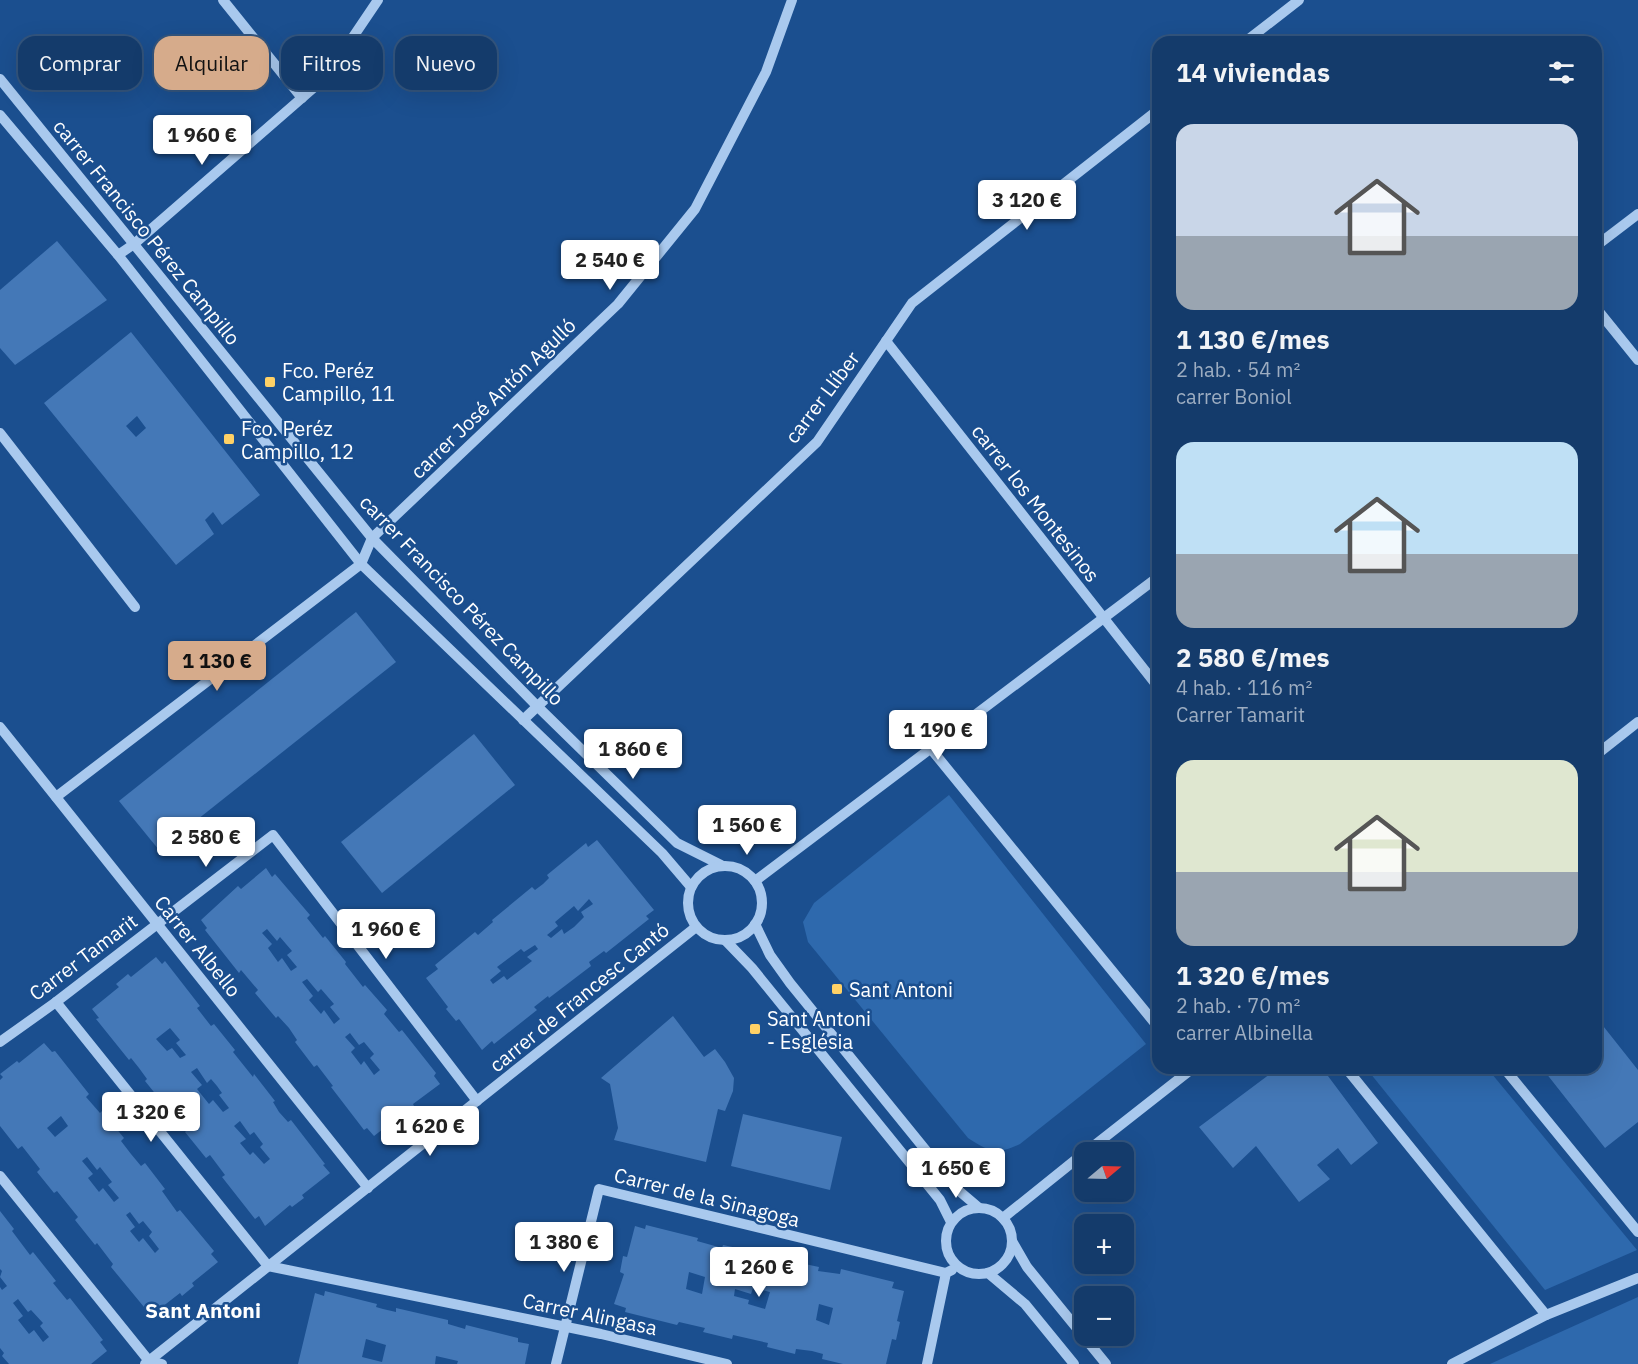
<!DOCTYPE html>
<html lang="es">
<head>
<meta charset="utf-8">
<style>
	:root { --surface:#143b6b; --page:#1d4271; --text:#f1f3f6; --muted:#9dadc1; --line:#33557e; --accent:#d6ab8b }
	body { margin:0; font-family:"IBM Plex Sans",sans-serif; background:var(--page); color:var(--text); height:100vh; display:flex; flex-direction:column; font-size:22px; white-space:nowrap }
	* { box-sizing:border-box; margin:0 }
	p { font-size:20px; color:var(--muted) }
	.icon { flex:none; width:33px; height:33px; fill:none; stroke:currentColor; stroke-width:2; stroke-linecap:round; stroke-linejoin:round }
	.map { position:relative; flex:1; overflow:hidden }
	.drawer { position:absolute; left:1152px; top:36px; width:450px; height:1038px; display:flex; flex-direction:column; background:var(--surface); border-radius:18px; box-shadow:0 6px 24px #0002,0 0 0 2px var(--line) }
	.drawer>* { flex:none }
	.hud { position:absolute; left:18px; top:36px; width:570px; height:54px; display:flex; gap:12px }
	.needle { width:39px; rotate:71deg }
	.controls { position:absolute; left:1074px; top:1142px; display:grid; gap:12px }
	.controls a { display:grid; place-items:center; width:60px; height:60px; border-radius:12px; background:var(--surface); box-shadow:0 6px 24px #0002,0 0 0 2px var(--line); font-size:30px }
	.price { position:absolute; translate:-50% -51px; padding:0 14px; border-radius:6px; background:#fff; color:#222; font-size:20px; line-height:39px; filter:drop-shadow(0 2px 3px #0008) }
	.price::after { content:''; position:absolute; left:50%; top:36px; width:18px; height:14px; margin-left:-9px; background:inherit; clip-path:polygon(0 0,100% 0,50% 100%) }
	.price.selected { background:var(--accent); color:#111 }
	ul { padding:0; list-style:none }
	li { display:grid; align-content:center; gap:12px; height:318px; padding:0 24px }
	li span { display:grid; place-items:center; height:186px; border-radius:18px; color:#555 }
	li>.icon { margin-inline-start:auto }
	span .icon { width:108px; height:108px; fill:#fffc; stroke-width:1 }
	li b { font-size:26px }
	h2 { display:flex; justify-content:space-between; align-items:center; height:72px; padding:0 24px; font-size:26px }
	.chip { padding:0 21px; border-radius:18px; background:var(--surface); box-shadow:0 6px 24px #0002,0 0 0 2px var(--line); font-size:21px; line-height:54px }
	.chip.selected { background:var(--accent); color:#111 }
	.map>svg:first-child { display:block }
</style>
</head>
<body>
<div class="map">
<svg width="1638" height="1364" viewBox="0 0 1638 1364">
	<rect width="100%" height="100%" fill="#1b4f8f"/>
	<!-- green -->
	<g fill="#2e69ad">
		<path d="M949 795 1146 1044 1020 1144C996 1155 990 1152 968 1138L808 942 803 922 814 903Z"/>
		<polygon points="1366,1068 1487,1068 1637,1250 1545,1290"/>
		<polygon points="1638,1297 1638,1364 1490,1364"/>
	</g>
	<!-- building -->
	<g fill="#4478b7" fill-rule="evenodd">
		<polygon points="57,241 107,300 15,365 0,348 0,290"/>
		<path d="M131 332 260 495 222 525 213 512 205 520 214 534 176 565 44 403ZM137 416 146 428 136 437 126 426Z"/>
		<polygon points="356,612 396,662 159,850 119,801"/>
		<polygon points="474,734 515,785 382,893 341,842"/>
		<path d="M597 840 654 910 646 916 649 919 606 953 604 951 589 962 591 966 549 998 548 996 534 1007 537 1010 494 1044 492 1041 482 1050 459 1019 456 1021 446 1009 448 1007 426 978 438 969 435 965 475 932 478 935 493 922 492 920 532 887 535 890 543 884 549 878 547 875 586 843 588 847ZM589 899 593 904 581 912 584 917 574 927 564 934 562 929 551 938 547 935 558 926 555 922 574 906 578 911ZM535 945 538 949 527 957 532 961 507 980 504 976 493 984 490 980 501 971 497 967 521 949 524 952Z"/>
		<path d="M266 868 272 877 275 874 310 915 307 918 323 938 325 936 346 962 345 964 363 987 365 985 387 1010 384 1014 399 1032 402 1030 436 1073 434 1076 440 1084 413 1104 415 1108 403 1118 401 1115 374 1136 367 1128 364 1130 331 1087 333 1086 317 1065 314 1067 295 1042 297 1040 289 1028 278 1016 276 1018 255 993 258 990 241 970 239 973 205 930 207 928 201 920 238 886 241 889ZM267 929 277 941 280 937 292 951 287 955 297 967 291 971 282 958 278 962 268 948 272 944 262 933ZM307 979 318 992 321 989 334 1004 330 1007 340 1019 334 1024 324 1010 321 1014 309 1000 313 996 302 982ZM350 1033 359 1045 364 1042 374 1054 370 1058 380 1070 374 1075 364 1061 361 1065 351 1052 355 1048 345 1037Z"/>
		<path d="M156 957 162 964 165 961 200 1006 197 1008 211 1026 214 1024 235 1050 233 1052 253 1077 254 1074 275 1101 273 1102 279 1112 288 1122 291 1120 325 1164 323 1165 330 1173 302 1195 304 1198 292 1207 290 1205 265 1226 259 1216 255 1219 222 1177 225 1175 210 1155 206 1158 185 1132 188 1129 168 1104 166 1107 145 1081 147 1079 139 1068 131 1058 129 1060 96 1019 99 1018 92 1009 119 987 116 984 128 974 131 977ZM170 1028 180 1040 176 1043 186 1055 180 1058 172 1048 167 1051 156 1039ZM197 1068 207 1083 211 1079 217 1086 222 1093 219 1095 229 1108 223 1112 213 1100 209 1104 197 1089 202 1085 191 1072ZM240 1121 250 1135 254 1132 263 1144 260 1147 270 1159 264 1164 253 1152 250 1155 240 1143 246 1139 234 1126Z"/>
		<polygon points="673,1016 704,1057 715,1049 725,1062 734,1078 733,1091 725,1111 718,1109 706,1162 614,1140 618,1128 610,1084 601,1078"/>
		<polygon points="1596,1017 1638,1070 1638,1122 1605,1148 1542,1068 1596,1068"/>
		<path d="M44 1043 52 1052 55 1051 89 1094 86 1097 100 1113 102 1111 124 1138 121 1141 131 1154 141 1166 145 1163 165 1189 162 1191 177 1212 180 1210 214 1251 211 1254 218 1262 192 1283 194 1286 182 1296 180 1293 153 1314 146 1305 144 1307 111 1267 113 1264 97 1243 95 1245 75 1220 78 1217 57 1191 54 1193 37 1172 40 1169 22 1146 18 1149 0 1126V1080L3 1077 0 1074 17 1061 19 1063ZM61 1116 68 1126 55 1137 47 1128ZM87 1157 97 1170 100 1167 112 1182 108 1185 119 1198 114 1202 103 1188 99 1192 88 1178 93 1174 82 1161ZM130 1212 139 1224 143 1221 152 1232 149 1236 159 1249 155 1253 143 1238 139 1242 130 1231 135 1227 126 1215Z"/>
		<polygon points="1278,1068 1322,1068 1378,1143 1351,1165 1338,1148 1317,1165 1330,1179 1299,1202 1256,1146 1233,1168 1199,1127"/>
		<polygon points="743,1114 842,1137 830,1190 731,1166"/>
		<path d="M0 1211 14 1229 12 1231 30 1255 33 1252 56 1281 53 1283 67 1300 70 1298 103 1340 100 1342 107 1351 91 1364H9L2 1356 4 1353 0 1348V1287L2 1290 7 1286 0 1277 2 1271 0 1269ZM18 1299 28 1312 31 1310 43 1323 40 1326 49 1337 43 1342 34 1330 29 1334 18 1320 23 1316 13 1303Z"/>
		<path d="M646 1225 698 1238 697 1241 722 1248 723 1245 756 1252 755 1255 786 1263V1260L819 1267 818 1271 840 1274 841 1269 894 1282 892 1288 904 1291 897 1321 900 1322 896 1340 892 1339 886 1364H843L822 1359 823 1354 812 1351 796 1349 795 1354 767 1347 768 1343 733 1335 732 1339 703 1332 705 1328 679 1322 677 1325 625 1312 626 1308 614 1304 624 1274 620 1272 623 1256 627 1257 635 1226 645 1229ZM689 1272 705 1277 702 1294 686 1289ZM753 1288 770 1292 765 1309 748 1304 749 1300 734 1296 735 1289 751 1294ZM819 1304 833 1308 829 1325 816 1320Z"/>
		<path d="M325 1291 377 1304 376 1307 383 1309 396 1312V1308L448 1320V1324L465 1329 466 1325 518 1338V1342L529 1344 525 1364H457L458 1361 436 1356 435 1364H298L315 1293 324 1296ZM366 1339 386 1345 382 1362 362 1357Z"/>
	</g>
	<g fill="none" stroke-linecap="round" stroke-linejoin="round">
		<!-- minor -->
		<g stroke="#a9c9ee" stroke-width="10">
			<polyline points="223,0 302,98"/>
			<polyline points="1245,42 1299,0"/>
			<polyline points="0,79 372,538 537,706 677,843 721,865"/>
			<polyline points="0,115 118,255 361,564 662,853 691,887"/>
			<polyline points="1596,246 1638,214"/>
			<polyline points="118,255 134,244 326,77 378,0"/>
			<polyline points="1596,308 1638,360"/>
			<polyline points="886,341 1158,687"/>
			<polyline points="0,433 135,607"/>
			<polyline points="523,720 817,442 912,303 1158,110"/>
			<polyline points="0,727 368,1188"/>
			<polyline points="931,749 1158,1027"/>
			<polyline points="1596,755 1638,722"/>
			<polyline points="56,797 361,564 372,538 618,304 695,209 766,72 792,0"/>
			<circle cx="725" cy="903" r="37"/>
			<polyline points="755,881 1158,577"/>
			<polyline points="755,924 770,955 790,983 958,1190 978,1207"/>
			<polyline points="725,940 752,968 940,1200 951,1222"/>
			<polyline points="56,1002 268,1266 601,1334 727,1364"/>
			<polyline points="0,1042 56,1002 273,835 477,1101"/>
			<polyline points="1346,1068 1546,1315"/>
			<polyline points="1504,1068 1638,1232"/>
			<polyline points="1086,1152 1193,1068"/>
			<polyline points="0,1176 149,1361 162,1364"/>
			<circle cx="979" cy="1241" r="33"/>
			<polyline points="1003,1218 1084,1153"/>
			<polyline points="1012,1241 1027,1267 1106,1364"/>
			<polyline points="988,1273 1025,1304 1074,1364"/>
			<polyline points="145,1364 696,927"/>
			<polyline points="556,1364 599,1189 946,1273"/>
			<polyline points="927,1364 946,1273 952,1270"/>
			<polyline points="1452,1364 1546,1315 1638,1278"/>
		</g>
	</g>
	<!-- markers -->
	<g fill="#ffd166" stroke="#1b4f8f" stroke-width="2">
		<rect x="264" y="376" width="12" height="12" rx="3"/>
		<rect x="223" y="433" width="12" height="12" rx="3"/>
		<rect x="831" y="983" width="12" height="12" rx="3"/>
		<rect x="749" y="1023" width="12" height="12" rx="3"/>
	</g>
	<g text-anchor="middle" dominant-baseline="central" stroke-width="5" stroke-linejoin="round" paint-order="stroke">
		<!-- street labels -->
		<g font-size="20" fill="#fff" stroke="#1b4f8f">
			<text transform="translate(147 232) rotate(51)">carrer Francisco Pérez Campillo</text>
			<text transform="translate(822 397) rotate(-53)">carrer Llíber</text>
			<text transform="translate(493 398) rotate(-44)">carrer José Antón Agulló</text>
			<text transform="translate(1036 503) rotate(52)">carrer los Montesinos</text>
			<text transform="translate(462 600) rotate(46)">carrer Francisco Pérez Campillo</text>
			<text transform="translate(198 946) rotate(51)">Carrer Albello</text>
			<text transform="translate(83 957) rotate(-37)">Carrer Tamarit</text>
			<text transform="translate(579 997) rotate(-39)">carrer de Francesc Cantó</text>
			<text transform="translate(707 1197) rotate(14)">Carrer de la Sinagoga</text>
			<text transform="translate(590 1314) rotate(12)">Carrer Alingasa</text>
		</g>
		<!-- poi labels -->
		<g font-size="20" fill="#fff" stroke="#1b4f8f" text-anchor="start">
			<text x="282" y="370">Fco. Peréz<tspan x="282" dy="23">Campillo, 11</tspan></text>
			<text x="241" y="428">Fco. Peréz<tspan x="241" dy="23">Campillo, 12</tspan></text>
			<text x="849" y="989">Sant Antoni</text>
			<text x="767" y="1018">Sant Antoni<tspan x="767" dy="23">- Església</tspan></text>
		</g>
		<!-- neighbourhood labels -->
		<g font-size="21" font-weight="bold" fill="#fff" stroke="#1b4f8f">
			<text x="203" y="1310">Sant Antoni</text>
		</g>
	</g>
</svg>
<div class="controls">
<a><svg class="needle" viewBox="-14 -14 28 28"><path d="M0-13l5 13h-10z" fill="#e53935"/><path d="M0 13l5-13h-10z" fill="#9dadc1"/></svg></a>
<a>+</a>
<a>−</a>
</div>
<b class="price" style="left:202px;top:166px">1 960 €</b>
<b class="price" style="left:1027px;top:231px">3 120 €</b>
<b class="price" style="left:610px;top:291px">2 540 €</b>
<b class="price selected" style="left:217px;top:692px">1 130 €</b>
<b class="price" style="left:938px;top:761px">1 190 €</b>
<b class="price" style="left:633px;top:780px">1 860 €</b>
<b class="price" style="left:747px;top:856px">1 560 €</b>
<b class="price" style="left:206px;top:868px">2 580 €</b>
<b class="price" style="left:386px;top:960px">1 960 €</b>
<b class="price" style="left:151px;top:1143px">1 320 €</b>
<b class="price" style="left:430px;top:1157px">1 620 €</b>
<b class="price" style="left:956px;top:1199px">1 650 €</b>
<b class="price" style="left:564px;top:1273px">1 380 €</b>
<b class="price" style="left:759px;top:1298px">1 260 €</b>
<div class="hud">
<a class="chip">Comprar</a>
<a class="chip selected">Alquilar</a>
<a class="chip">Filtros</a>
<a class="chip">Nuevo</a>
</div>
<section class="drawer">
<h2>14 viviendas<svg class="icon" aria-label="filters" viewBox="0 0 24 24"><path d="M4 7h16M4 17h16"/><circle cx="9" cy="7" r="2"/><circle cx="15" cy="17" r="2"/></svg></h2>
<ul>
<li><span style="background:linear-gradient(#c9d6e8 60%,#9aa5b1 0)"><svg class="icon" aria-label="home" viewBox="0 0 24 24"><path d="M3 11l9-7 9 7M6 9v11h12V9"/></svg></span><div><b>1 130 €/mes</b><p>2 hab. · 54 m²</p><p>carrer Boniol</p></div></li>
<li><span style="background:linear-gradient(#bfe0f5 60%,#9aa5b1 0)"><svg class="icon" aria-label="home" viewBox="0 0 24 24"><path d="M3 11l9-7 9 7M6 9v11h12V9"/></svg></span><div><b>2 580 €/mes</b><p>4 hab. · 116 m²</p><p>Carrer Tamarit</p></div></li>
<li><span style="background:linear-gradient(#dfe7d0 60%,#9aa5b1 0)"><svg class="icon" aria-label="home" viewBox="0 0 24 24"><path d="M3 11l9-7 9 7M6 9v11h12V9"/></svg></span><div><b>1 320 €/mes</b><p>2 hab. · 70 m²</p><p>carrer Albinella</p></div></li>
</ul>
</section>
</div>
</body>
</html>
